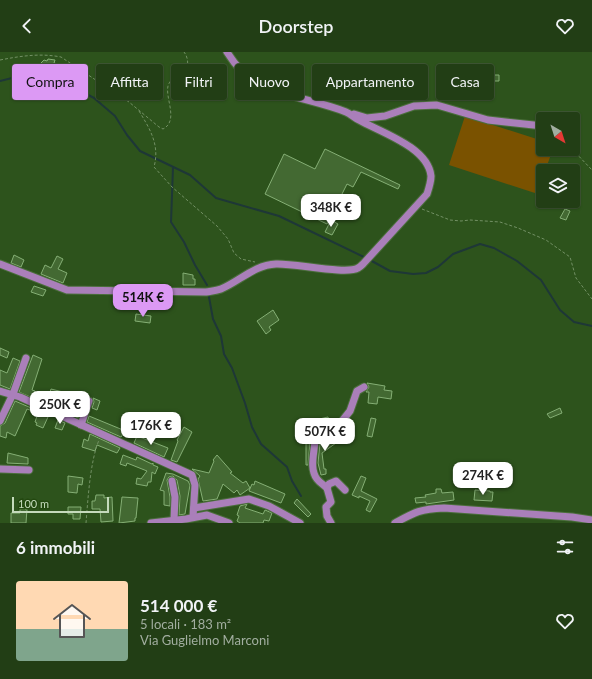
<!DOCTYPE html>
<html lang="it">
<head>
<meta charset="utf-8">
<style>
	:root { --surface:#223e15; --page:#2e4922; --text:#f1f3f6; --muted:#a2aea0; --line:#3f5734; --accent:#dc99f4 }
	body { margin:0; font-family:Lato,sans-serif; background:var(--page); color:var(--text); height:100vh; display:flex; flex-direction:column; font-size:15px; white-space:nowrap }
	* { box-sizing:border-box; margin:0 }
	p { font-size:13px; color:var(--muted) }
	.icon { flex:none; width:22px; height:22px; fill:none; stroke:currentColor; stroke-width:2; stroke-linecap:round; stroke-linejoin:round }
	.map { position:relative; height:471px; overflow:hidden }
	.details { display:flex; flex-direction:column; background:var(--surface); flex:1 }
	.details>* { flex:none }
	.hud { position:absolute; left:12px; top:12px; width:568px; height:36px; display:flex; gap:8px }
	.needle { width:26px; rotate:141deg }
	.controls { position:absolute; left:536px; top:60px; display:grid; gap:8px }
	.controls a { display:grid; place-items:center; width:44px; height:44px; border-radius:4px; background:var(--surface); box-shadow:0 1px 3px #0004,0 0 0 1px var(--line); font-size:20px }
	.scale { position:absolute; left:12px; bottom:10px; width:97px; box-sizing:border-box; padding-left:4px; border:2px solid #c5dabc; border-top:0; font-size:11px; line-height:14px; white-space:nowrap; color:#c5dabc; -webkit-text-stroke:3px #234810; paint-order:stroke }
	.price { position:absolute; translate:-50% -34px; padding:0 9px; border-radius:8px; background:#fff; color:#222; font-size:13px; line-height:26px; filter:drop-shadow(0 1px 2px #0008) }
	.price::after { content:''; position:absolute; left:50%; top:24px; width:12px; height:9px; margin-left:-6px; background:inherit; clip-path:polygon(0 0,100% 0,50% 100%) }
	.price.selected { background:var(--accent); color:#111 }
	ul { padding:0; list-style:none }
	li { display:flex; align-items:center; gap:12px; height:100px; padding:0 16px }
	li span { display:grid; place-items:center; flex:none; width:112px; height:80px; border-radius:4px; color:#555 }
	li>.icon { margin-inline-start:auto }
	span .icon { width:48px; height:48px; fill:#fffc; stroke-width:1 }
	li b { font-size:17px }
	h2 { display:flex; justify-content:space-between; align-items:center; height:48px; padding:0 16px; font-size:17px }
	.chip { padding:0 14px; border-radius:4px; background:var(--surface); box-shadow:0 1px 3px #0004,0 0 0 1px var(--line); font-size:14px; line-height:36px }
	.chip.selected { background:var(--accent); color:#111 }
	header { display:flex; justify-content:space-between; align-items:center; height:52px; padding:0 16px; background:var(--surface); font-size:18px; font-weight:600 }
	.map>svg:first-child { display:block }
</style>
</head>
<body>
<header><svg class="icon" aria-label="back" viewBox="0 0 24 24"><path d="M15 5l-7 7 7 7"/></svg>Doorstep<svg class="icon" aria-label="heart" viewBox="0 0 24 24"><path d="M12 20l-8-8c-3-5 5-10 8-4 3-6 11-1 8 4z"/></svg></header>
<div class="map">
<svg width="592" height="471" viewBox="0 0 592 471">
	<rect width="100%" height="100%" fill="#2d531c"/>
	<!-- green -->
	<polygon fill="#7a5200" points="465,64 543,89 543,97 553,97 545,119 543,119 543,126 538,142 449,113"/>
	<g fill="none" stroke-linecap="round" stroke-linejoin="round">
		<!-- stream -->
		<g stroke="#1e3737" stroke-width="2">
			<polyline points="0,29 20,24 38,25 79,38 94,46 115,64 127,83 140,99 190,123 216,146 279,164 366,206"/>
			<polyline points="173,115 171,170 184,190 195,213 207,233"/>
			<polyline points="370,208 390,219 413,222 426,221 438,215 453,202 480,192 494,196 517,209 541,228 560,258 574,270 592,274"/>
			<polyline points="209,245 213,267 221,284 224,302 232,316 245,351 252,375 261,392 287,415 292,429 301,444"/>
		</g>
	</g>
	<!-- building -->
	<g fill="#436932" stroke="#85af75">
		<polygon points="48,7 55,8 54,11 61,13 60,17 40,12 44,8 47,9"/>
		<polygon points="478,23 499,23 499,29 489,29 489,40 478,41"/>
		<polygon points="325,97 400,133 398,137 361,120 353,135 347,132 327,172 265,142 284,102 315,117"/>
		<polygon points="565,157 570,159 566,168 560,166"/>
		<polygon points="331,168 338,172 332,183 325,180"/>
		<polygon points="14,203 24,208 21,215 11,211"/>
		<polygon points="57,204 63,207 58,217 67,221 63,231 41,222 45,213 51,216"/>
		<polygon points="183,221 193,223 193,227 195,227 195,233 183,233"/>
		<polygon points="34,234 46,238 43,244 31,240"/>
		<polygon points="273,258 279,268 269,275 271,278 266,282 257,269"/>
		<polygon points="136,262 151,264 150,271 135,269"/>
		<polygon points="0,296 9,300 7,306 0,303"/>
		<polygon points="33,303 42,307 32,338 35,339 35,341 48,346 51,337 63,340 59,354 68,358 74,344 81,346 76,358 80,361 78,366 19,340"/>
		<polygon points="13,306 20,309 10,337 0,333 0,318 7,321"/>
		<polygon points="367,331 385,334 384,338 392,339 391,347 378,345 377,352 368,351 369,340 366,340 369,335"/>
		<polygon points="93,346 100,349 97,358 92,356 94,350"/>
		<polygon points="15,349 36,358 35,360 27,357 15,384 7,380 6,386 0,384 0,374 5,371"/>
		<polygon points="560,356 562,361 550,366 547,362"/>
		<polygon points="38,361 48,365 43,376 36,373 37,371 35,370"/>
		<polygon points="89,364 123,378 122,384 121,385 87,370"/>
		<polygon points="328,365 330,371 317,375 315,368"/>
		<polygon points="371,366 376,367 372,385 367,384"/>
		<polygon points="58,368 65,371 62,378 55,376"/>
		<polygon points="184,375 192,380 177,410 171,408 178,389 177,388"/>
		<polygon points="90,382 120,396 117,401 97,393 95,399 82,395 84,387 88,389"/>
		<polygon points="331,383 336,391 322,401 324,417 326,417 326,422 321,423 318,411 320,391"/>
		<polygon points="137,384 168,396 164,405 134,391"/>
		<polygon points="306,391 310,391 308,413 306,413"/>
		<polygon points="8,401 28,406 28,412 7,411"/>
		<polygon points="123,403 136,408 137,405 152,412 153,411 153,413 158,415 155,422 152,420 151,430 148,430 147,434 136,432 137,426 141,427 147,419 127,411 126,414 120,412"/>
		<polygon points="217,403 232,420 230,421 243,431 246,429 250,436 240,443 237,438 234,441 223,432 217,447 203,449 198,427 200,424 192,417 209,421 214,409 213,408"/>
		<polygon points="166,421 173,422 188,429 190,433 185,462 179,463 180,444 177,428 173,424 169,425 167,428 170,445 170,454 164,453 164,439 160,438"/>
		<polygon points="68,424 83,426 82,433 78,432 77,441 68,440"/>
		<polygon points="361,424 366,426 361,439 377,447 370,460 366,458 370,449 359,444 359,446 352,443"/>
		<polygon points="255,429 285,442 281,451 249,439 252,432 254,433"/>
		<polygon points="436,437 441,437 442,441 453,440 454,448 426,452 426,450 416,451 415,446 426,445 425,443 436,441"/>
		<polygon points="475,438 490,439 490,440 493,440 492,449 474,448"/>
		<polygon points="96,443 104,443 104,446 112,445 113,469 101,470 100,457 92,457 92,449 95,449"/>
		<polygon points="122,445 138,446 136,466 135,466 135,469 119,471"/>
		<polygon points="297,447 311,462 308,465 294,451"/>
		<polygon points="247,452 245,456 263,462 265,458 272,461 269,469 264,468 263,471 240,471 237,469 239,464 237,463 240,454"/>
		<polygon points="68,455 81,455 80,467 73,467 73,462 68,462"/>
		<polygon points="20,457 27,457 26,471 11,471 11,461 20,461"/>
	</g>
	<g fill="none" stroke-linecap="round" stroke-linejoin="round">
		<defs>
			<g id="minor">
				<polyline points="354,62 367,66 385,64 414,54 437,53 488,68 543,74"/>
				<path d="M0 212 67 238 206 240C211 239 216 239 221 237 240 229 254 213 276 212 294 211 346 223 358 216 360 215 362 213 363 212L427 142C429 136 431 130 431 124 428 95 380 80 359 68 354 66 351 62 346 60 318 49 286 45 259 32 245 25 235 13 227 0"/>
				<polyline points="0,339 20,345 192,423 195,433 193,465"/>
				<polyline points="0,369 13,342 26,306"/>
				<polyline points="81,373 89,349"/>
				<polyline points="0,417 29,418"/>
				<polyline points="172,429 175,445 174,468"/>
				<path d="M327 436C324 433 320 431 317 427 308 415 316 397 315 383L318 380 338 374 350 359 357 339 364 335"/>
				<polyline points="194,456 249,447 269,454 300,471"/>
				<polyline points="151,471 186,467 207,463 229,471"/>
				<polyline points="331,471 327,464 326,455 331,450 327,436 329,432 336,429 345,438"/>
				<path d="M395 471C415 460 420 457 444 456L572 465 592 468"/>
			</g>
		</defs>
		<!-- minor casing -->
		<use href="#minor" stroke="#4b6e3c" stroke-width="9"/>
		<!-- path -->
		<g stroke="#729064" stroke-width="1" stroke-dasharray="3 2" stroke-linecap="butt">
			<path d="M0 8C21 4 40 1 61 5L129 50 159 75 163 77C179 69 165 46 168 34 169 30 173 26 175 23 188 24 191 9 184 0"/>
			<path d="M139 59C150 77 160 93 154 115L172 135 217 174 228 187 234 201 241 207 255 210"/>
			<polyline points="572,97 592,118"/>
			<polyline points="422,157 450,168 461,169 470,168 500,170 518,176 546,188 570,205 576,226 592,247"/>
			<path d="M86 471C88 447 90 410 99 388"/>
		</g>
		<!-- minor -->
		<use href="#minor" stroke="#aa7fba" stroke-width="7"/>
	</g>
</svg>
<div class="controls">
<a><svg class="needle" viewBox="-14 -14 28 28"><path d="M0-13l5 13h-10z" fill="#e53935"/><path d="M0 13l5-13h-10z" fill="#a2aea0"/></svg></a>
<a><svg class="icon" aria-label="layers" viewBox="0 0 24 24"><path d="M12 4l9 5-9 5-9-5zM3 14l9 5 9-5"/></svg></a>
</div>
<div class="scale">100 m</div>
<b class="price" style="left:331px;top:176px">348K €</b>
<b class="price selected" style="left:143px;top:266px">514K €</b>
<b class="price" style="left:60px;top:373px">250K €</b>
<b class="price" style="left:151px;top:394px">176K €</b>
<b class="price" style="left:325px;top:400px">507K €</b>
<b class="price" style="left:483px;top:444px">274K €</b>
<div class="hud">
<a class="chip selected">Compra</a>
<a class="chip">Affitta</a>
<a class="chip">Filtri</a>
<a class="chip">Nuovo</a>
<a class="chip">Appartamento</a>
<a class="chip">Casa</a>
</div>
</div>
<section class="details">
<h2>6 immobili<svg class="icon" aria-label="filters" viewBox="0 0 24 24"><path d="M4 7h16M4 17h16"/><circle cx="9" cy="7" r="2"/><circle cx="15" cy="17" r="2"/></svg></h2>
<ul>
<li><span style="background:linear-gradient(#ffd9b3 60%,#7fa58c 0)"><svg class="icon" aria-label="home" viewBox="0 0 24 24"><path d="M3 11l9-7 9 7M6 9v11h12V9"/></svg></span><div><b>514 000 €</b><p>5 locali · 183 m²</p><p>Via Guglielmo Marconi</p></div><svg class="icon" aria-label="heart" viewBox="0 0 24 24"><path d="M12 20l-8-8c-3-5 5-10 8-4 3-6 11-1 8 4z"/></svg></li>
</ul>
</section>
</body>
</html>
